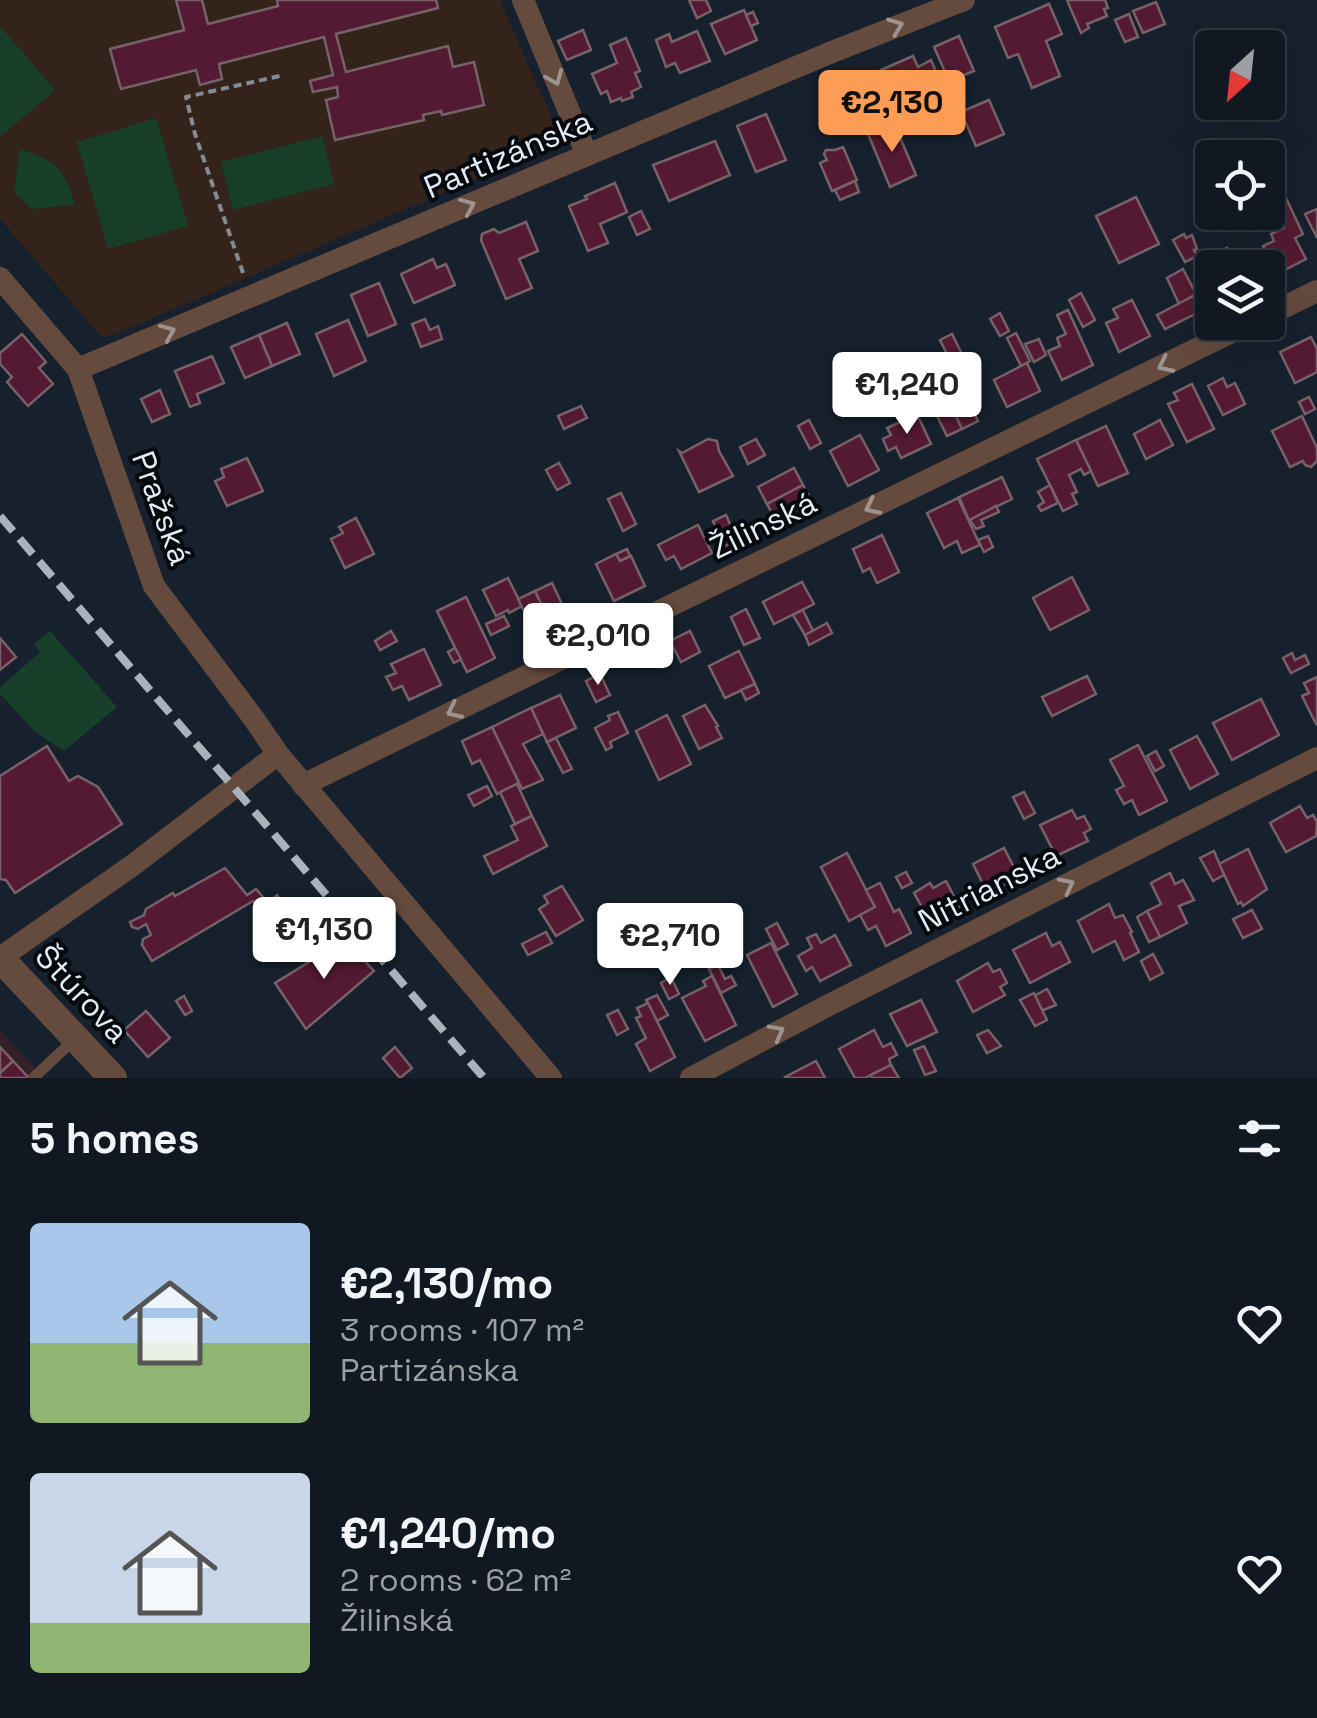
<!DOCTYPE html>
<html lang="en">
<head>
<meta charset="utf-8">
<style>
	:root { --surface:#101922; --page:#1e262f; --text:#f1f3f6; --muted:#9ca0a5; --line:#303840; --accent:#fd9c55 }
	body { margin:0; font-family:"Space Grotesk",sans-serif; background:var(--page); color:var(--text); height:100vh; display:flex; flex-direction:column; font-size:38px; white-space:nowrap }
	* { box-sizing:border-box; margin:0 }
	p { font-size:32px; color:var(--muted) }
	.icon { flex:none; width:55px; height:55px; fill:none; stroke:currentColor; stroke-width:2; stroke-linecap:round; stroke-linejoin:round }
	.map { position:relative; height:1078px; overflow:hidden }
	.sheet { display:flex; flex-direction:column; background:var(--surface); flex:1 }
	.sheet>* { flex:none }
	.needle { width:65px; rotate:207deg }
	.buttons { position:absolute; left:1195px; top:30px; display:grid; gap:20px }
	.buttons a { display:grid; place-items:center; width:90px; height:90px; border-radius:10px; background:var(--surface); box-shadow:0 10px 40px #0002,0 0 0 2px var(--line); font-size:50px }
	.price { position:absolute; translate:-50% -85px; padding:0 22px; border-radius:10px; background:#fff; color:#222; font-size:32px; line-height:65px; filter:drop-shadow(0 2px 5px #0008) }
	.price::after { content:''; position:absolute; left:50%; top:60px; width:30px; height:22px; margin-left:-15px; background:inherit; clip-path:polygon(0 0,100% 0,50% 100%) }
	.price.current { background:var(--accent); color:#111 }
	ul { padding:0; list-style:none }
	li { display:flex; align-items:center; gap:30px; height:250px; padding:0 30px }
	li span { display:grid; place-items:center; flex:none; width:280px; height:200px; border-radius:10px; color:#555 }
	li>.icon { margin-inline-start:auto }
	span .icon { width:120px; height:120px; fill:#fffc; stroke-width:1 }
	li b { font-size:42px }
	h2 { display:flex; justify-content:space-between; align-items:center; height:120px; padding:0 30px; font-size:42px }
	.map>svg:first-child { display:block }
</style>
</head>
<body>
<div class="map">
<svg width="1317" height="1078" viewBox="0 0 1317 1078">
	<rect width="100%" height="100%" fill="#16212d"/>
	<!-- industrial -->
	<polygon fill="#342127" points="0,1030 45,1078 0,1078"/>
	<!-- education -->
	<polygon fill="#33231a" points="0,0 500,0 562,142 111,336 104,337 98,333 0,219"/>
	<!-- green -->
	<g fill="#173f29">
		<polygon points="0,26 55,90 0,137"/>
		<polygon points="156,118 188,226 108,249 77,142"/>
		<polygon points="322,136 334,184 233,210 221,162"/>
		<path d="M20 149C56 161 64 167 75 205L32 209 14 192Z"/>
		<polygon points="50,631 117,707 64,751 35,732 0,694 0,687 40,652 34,644"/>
	</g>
	<!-- building -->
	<g fill="#551a33" stroke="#766268" stroke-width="2.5">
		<polygon points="176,0 202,0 208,24 278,6 277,0 436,0 438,8 336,34 346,72 448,46 453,67 474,62 484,105 442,115 441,111 423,115 424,120 335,140 326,100 338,97 337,87 313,92 310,81 333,75 324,37 219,64 222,79 200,85 196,70 121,89 110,49 184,30"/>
		<polygon points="689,0 706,0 711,11 697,18"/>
		<polygon points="1067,0 1105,0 1108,8 1104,9 1107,16 1087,24 1089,28 1081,33"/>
		<polygon points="1156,2 1165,24 1143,33 1133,11"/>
		<polygon points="1049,4 1062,34 1046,41 1060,76 1032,88 1018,54 1008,58 995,27"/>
		<polygon points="744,10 757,40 725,54 711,24"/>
		<polygon points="753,12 758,23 751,26 746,15"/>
		<polygon points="1129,14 1138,37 1125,42 1115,20"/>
		<polygon points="583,30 591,50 567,60 558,41"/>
		<polygon points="697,31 710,61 680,73 675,63 666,67 656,40 669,34 672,42"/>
		<polygon points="959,36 974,71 949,81 934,47"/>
		<polygon points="626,38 640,71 635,73 641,87 631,92 633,97 622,101 621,98 611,102 607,91 601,94 592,74 617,63 610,45"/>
		<polygon points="913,56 918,67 931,60 943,88 928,95 926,89 895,103 881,70"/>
		<polygon points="989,100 1004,134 976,146 961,112"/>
		<polygon points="842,101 850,120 832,127 824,109"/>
		<polygon points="953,110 957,120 940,127 936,117"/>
		<polygon points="766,114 786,160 756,172 737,126"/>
		<polygon points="894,123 916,175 890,187 868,134"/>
		<polygon points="715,141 730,175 669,201 653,165"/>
		<polygon points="843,147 857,180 832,191 820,163 827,160 824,154 826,150 835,150"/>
		<polygon points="855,181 859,192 840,200 835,190"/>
		<polygon points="615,183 627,212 600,224 608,243 588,251 569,206 587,199 585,196"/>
		<polygon points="1284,194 1303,234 1295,238 1306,259 1277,274 1263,246 1274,241 1271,234 1284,228 1271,200"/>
		<polygon points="1136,197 1159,244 1119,263 1096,216"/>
		<polygon points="1317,209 1317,238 1305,214"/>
		<polygon points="641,211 650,229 637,235 629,217"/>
		<polygon points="1228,212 1255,212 1234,223"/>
		<polygon points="526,222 538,251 519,259 532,288 506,299 481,240 482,234 494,229 499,233"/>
		<polygon points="1184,234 1186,238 1192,235 1197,249 1194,250 1197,256 1185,262 1173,240"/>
		<polygon points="1227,248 1236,268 1212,268 1212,300 1195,264"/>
		<polygon points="433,259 437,268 446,264 455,285 414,303 401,274"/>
		<polygon points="1183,269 1196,294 1179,304 1167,278"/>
		<polygon points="379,283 396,324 368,336 351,295"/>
		<polygon points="1081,293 1095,320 1083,327 1069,300"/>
		<polygon points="1199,293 1207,308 1165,329 1157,315"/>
		<polygon points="1132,300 1150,336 1119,352 1106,323 1118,318 1113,309"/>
		<polygon points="1068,310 1093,365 1062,380 1048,351 1060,346 1057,338 1066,334 1057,315"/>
		<polygon points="1000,313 1009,331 1000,336 990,319"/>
		<polygon points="425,319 430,330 438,326 442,339 421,347 412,324"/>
		<polygon points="348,320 366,361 334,376 316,334"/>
		<polygon points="287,323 300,354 272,366 259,335"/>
		<polygon points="1016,333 1030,361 1021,366 1007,338"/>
		<polygon points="22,334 46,362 39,368 53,384 28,406 7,382 12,377 0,364 0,353"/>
		<polygon points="952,334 962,354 950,360 940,340"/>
		<polygon points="259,335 272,366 245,378 231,347"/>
		<polygon points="1311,337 1317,349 1317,372 1295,383 1280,352"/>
		<polygon points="1039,339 1046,355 1034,362 1025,344"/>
		<polygon points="212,356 224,383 197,394 200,403 190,407 175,371"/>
		<polygon points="1027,363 1040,391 1007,407 994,380"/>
		<polygon points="900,377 907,394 895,399 888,383"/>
		<polygon points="1223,378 1227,387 1235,383 1245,404 1223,415 1208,386"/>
		<polygon points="960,384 978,421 962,429 944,392"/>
		<polygon points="1192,384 1214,429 1187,442 1168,404 1178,400 1174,393"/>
		<polygon points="160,390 170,414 152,422 141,399"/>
		<polygon points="944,392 962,429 947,436 929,400"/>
		<polygon points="1309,397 1315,409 1305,414 1299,402"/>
		<polygon points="581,406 587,418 564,429 558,416"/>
		<polygon points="917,414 931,444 901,458 896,447 888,451 883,439 891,435 887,428"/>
		<polygon points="1302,416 1317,448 1317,461 1311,467 1305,465 1303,461 1290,467 1272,431"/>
		<polygon points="809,420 821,443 810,449 798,426"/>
		<polygon points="1160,420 1173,445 1146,459 1134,434"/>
		<polygon points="1106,426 1128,473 1098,486 1076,440"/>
		<polygon points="860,435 879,470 848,486 830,451"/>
		<polygon points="708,439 717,441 719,451 733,476 699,492 679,451 682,453"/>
		<polygon points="756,439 765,455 748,464 740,447"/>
		<polygon points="1076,440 1091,471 1084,475 1081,469 1069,475 1077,492 1072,494 1077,504 1063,511 1037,459"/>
		<polygon points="247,458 263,491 227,506 215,481 224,477 221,469"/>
		<polygon points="559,463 570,483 557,490 546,470"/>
		<polygon points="794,468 803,485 767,504 758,487"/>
		<polygon points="1002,477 1012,499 969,520 959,497"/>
		<polygon points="803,485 812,502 776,521 767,504"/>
		<polygon points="1050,485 1058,503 1041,511 1038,506 1044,502 1038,492"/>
		<polygon points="621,493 636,524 623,531 608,499"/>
		<polygon points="958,498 980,545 962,553 957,541 944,548 927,513"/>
		<polygon points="996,506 999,512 981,520 984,526 976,529 970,520"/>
		<polygon points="726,515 737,540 725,546 713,521"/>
		<polygon points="356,518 374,554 345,568 331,539 343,533 339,527"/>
		<polygon points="698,525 712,553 681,569 674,556 666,560 658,545"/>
		<polygon points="882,535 899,572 877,583 870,568 863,572 853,549"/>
		<polygon points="988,536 993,547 984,552 978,540"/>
		<polygon points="627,549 630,556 620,561 616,554"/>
		<polygon points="616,554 620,561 631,556 645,586 614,601 596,564"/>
		<polygon points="1072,577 1089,610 1050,630 1033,598"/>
		<polygon points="508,578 522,606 509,613 508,610 496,616 483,590"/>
		<polygon points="802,582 814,604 774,624 763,602"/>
		<polygon points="552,583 570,621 553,630 535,591"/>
		<polygon points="535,591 553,630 537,637 518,599"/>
		<polygon points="466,597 495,658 467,672 437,611"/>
		<polygon points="746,609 760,638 744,645 731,617"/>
		<polygon points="803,610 813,631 805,635 793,615"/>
		<polygon points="504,616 509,626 491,635 486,624"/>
		<polygon points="827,623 832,633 809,645 805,635"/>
		<polygon points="391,631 397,641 380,650 375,641"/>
		<polygon points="690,631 700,652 681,662 670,641"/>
		<polygon points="0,638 16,657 0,670"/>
		<polygon points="455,648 461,659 454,663 448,652"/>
		<polygon points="424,649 441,685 409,700 402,686 393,690 386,677 396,673 391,664"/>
		<polygon points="739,651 755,684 725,698 709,666"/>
		<polygon points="1292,653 1295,660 1305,655 1309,664 1291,673 1283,658"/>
		<polygon points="600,674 610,695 596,702 586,681"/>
		<polygon points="1087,676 1096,694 1052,716 1042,697"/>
		<polygon points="1317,677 1317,724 1316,724 1302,696 1309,693 1304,683"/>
		<polygon points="755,684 759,693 746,700 741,690"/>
		<polygon points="560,695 576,728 547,742 531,708"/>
		<polygon points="1261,699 1279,735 1232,760 1213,723"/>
		<polygon points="705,705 718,726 716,727 722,738 699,749 683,716"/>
		<polygon points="531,708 543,734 523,744 543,780 522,789 492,727"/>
		<polygon points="618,712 628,733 610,742 612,747 606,750 595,728 610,720 608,716"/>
		<polygon points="667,715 691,764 659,780 636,731"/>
		<polygon points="492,727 519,783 497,794 480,760 472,764 462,741"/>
		<polygon points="1197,736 1218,774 1190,789 1170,750"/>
		<polygon points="556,738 572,769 563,773 547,742"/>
		<polygon points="1138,745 1167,801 1139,815 1132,800 1124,804 1116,790 1124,786 1110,760"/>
		<polygon points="47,746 69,781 78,776 98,787 122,824 15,893 6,880 0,879 0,776"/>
		<polygon points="1156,751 1164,766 1155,771 1147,756"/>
		<polygon points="517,784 532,816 515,824 500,792"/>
		<polygon points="487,786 492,796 474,806 468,795"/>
		<polygon points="1024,792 1035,813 1024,819 1013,797"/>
		<polygon points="1300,806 1307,818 1313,815 1317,822 1316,836 1286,852 1270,823"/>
		<polygon points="1072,810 1077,819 1084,816 1091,829 1084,833 1088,841 1056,856 1040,825"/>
		<polygon points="532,816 547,846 493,874 484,856 518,840 511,826"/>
		<polygon points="1004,848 1019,877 988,894 973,864"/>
		<polygon points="1248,849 1267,889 1243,906 1241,902 1238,904 1219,864"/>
		<polygon points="1214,851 1224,875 1213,881 1200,858"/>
		<polygon points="847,853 875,907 849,921 821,867"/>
		<polygon points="225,868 247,895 256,889 268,903 261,910 253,901 152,961 142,945 143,939 151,935 146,924 138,929 132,927 130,922 144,915 146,909 173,893 175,896"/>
		<polygon points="906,872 912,883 902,888 896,877"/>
		<polygon points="1170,873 1175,884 1183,880 1194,900 1179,906 1187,923 1160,937 1147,911 1161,904 1151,883"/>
		<polygon points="946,881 960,908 931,923 914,893 930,883 933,888"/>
		<polygon points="880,883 894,912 899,909 911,933 886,946 876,926 868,930 860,915 875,907 866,890"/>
		<polygon points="562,886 583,920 556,936 539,909 548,903 544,896"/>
		<polygon points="277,895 323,950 308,963 261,910"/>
		<polygon points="1109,904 1115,918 1123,915 1132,932 1130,933 1139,952 1124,960 1115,941 1093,952 1078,921"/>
		<polygon points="1252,910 1262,929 1243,938 1233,919"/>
		<polygon points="1147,911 1160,937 1149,942 1137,917"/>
		<polygon points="777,923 788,944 777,950 766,929"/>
		<polygon points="546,932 552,943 528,955 522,944"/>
		<polygon points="1046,933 1052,946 1060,942 1070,962 1030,983 1013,950"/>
		<polygon points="816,934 821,943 835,935 851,965 820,981 812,967 806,971 798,956 812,948 807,938"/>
		<polygon points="345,940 374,971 306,1029 275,983"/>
		<polygon points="771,943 797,994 773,1007 747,955"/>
		<polygon points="1153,954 1163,973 1150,980 1141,961"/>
		<polygon points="988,963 993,972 1000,969 1007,983 1000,987 1005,995 973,1012 957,981"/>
		<polygon points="718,965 725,979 731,976 736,985 721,993 709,969"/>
		<polygon points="712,976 736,1025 705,1041 682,998 706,986 703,981"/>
		<polygon points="671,977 679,994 669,999 661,983"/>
		<polygon points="1047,989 1056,1005 1041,1011 1034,996"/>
		<polygon points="1034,993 1047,1020 1035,1026 1020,1000"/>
		<polygon points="657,995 668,1015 657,1021 646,1000"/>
		<polygon points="184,996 192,1011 185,1015 176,1001"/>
		<polygon points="921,1000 937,1032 907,1046 890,1014"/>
		<polygon points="648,1003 675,1057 650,1071 636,1044 646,1038 636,1018 641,1016 637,1008"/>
		<polygon points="618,1010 628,1029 617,1035 607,1015"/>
		<polygon points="146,1011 170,1038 148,1057 124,1030"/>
		<polygon points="874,1030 883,1047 891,1043 897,1055 889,1059 891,1065 865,1078 855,1078 839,1049"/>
		<polygon points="988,1030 1001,1046 987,1053 977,1035"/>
		<polygon points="924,1046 936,1071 925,1075 914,1050"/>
		<polygon points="0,1047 13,1061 0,1073"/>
		<polygon points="395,1047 412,1068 400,1078 383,1058"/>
		<polygon points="13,1061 29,1078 0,1078 0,1073"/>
		<polygon points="816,1061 825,1078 786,1078 785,1077"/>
		<polygon points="891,1065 899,1078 872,1078 871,1075"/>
	</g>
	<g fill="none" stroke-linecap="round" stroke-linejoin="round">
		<!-- path -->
		<polyline stroke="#838c96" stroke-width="4" stroke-dasharray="8 5" stroke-linecap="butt" points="243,273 195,134 186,97 284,75"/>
		<!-- service -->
		<polyline stroke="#654b3e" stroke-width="11" points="33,1078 76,1038"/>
		<!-- minor -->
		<g stroke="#654b3e" stroke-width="22">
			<polyline points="523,0 587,155"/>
			<polyline points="0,278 78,369 154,586 254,719 278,754 551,1078"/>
			<polyline points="1268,315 1317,291"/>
			<polyline points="78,369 832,52 964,0"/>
			<polyline points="303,785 1252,322"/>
			<polyline points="0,958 133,865 278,754"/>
			<polyline points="691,1078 827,1006 1317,758"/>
		</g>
		<!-- tertiary -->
		<polyline stroke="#654b3e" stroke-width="28" points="0,958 113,1078"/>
		<!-- rail -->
		<polyline stroke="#aab3bc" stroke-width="8" stroke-dasharray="20 10" stroke-linecap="butt" points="0,516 484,1078"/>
	</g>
	<!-- one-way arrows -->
	<defs><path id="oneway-chevron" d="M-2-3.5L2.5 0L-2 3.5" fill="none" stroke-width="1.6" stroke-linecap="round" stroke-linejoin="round" transform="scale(2.5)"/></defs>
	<g stroke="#9e938f">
		<use href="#oneway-chevron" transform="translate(896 26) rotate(-21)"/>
		<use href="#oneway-chevron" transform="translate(555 78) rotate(67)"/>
		<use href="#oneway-chevron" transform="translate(468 206) rotate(-23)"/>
		<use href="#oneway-chevron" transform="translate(168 332) rotate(-23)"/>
		<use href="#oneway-chevron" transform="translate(1165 365) rotate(154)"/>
		<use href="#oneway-chevron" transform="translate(872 507) rotate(154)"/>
		<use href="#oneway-chevron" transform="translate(454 711) rotate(154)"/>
		<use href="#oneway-chevron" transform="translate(1067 885) rotate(-27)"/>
		<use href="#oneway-chevron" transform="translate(777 1032) rotate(-28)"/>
	</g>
	<g text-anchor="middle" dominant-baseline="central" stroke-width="8" stroke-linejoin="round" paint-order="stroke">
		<!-- street labels -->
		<g font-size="32" fill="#e3ebf3" stroke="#060a0f">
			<text transform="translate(508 154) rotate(-23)">Partizánska</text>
			<text transform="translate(162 508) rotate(70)">Pražská</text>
			<text transform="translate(763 525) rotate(-26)">Žilinská</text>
			<text transform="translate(989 888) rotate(-27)">Nitrianska</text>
			<text transform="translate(82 994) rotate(47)">Štúrova</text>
		</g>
	</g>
</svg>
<div class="buttons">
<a><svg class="needle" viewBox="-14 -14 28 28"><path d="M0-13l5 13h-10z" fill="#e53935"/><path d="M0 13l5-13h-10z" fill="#9ca0a5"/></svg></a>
<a><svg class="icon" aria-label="locate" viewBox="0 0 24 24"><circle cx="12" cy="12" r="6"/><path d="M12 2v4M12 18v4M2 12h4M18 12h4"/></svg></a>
<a><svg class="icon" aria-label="layers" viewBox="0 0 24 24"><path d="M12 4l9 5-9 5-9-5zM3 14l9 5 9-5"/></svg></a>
</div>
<b class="price current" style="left:892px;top:155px">€2,130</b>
<b class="price" style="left:907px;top:437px">€1,240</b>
<b class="price" style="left:598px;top:688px">€2,010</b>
<b class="price" style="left:324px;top:982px">€1,130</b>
<b class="price" style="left:670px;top:988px">€2,710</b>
</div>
<section class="sheet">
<h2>5 homes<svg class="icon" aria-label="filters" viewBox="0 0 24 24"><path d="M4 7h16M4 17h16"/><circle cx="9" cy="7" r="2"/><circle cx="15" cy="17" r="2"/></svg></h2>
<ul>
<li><span style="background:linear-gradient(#a9c7e8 60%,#8fb573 0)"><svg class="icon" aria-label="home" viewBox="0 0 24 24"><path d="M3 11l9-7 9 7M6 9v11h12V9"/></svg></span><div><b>€2,130/mo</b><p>3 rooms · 107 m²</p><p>Partizánska</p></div><svg class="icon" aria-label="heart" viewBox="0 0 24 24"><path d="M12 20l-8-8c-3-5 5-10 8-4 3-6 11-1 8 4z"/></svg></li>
<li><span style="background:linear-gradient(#c9d6e8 75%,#8fb573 0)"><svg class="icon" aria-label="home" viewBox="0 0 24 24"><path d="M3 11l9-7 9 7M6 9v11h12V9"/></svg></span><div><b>€1,240/mo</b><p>2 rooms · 62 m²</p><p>Žilinská</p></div><svg class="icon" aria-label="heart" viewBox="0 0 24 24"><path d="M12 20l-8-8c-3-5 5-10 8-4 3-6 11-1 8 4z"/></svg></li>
</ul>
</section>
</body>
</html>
